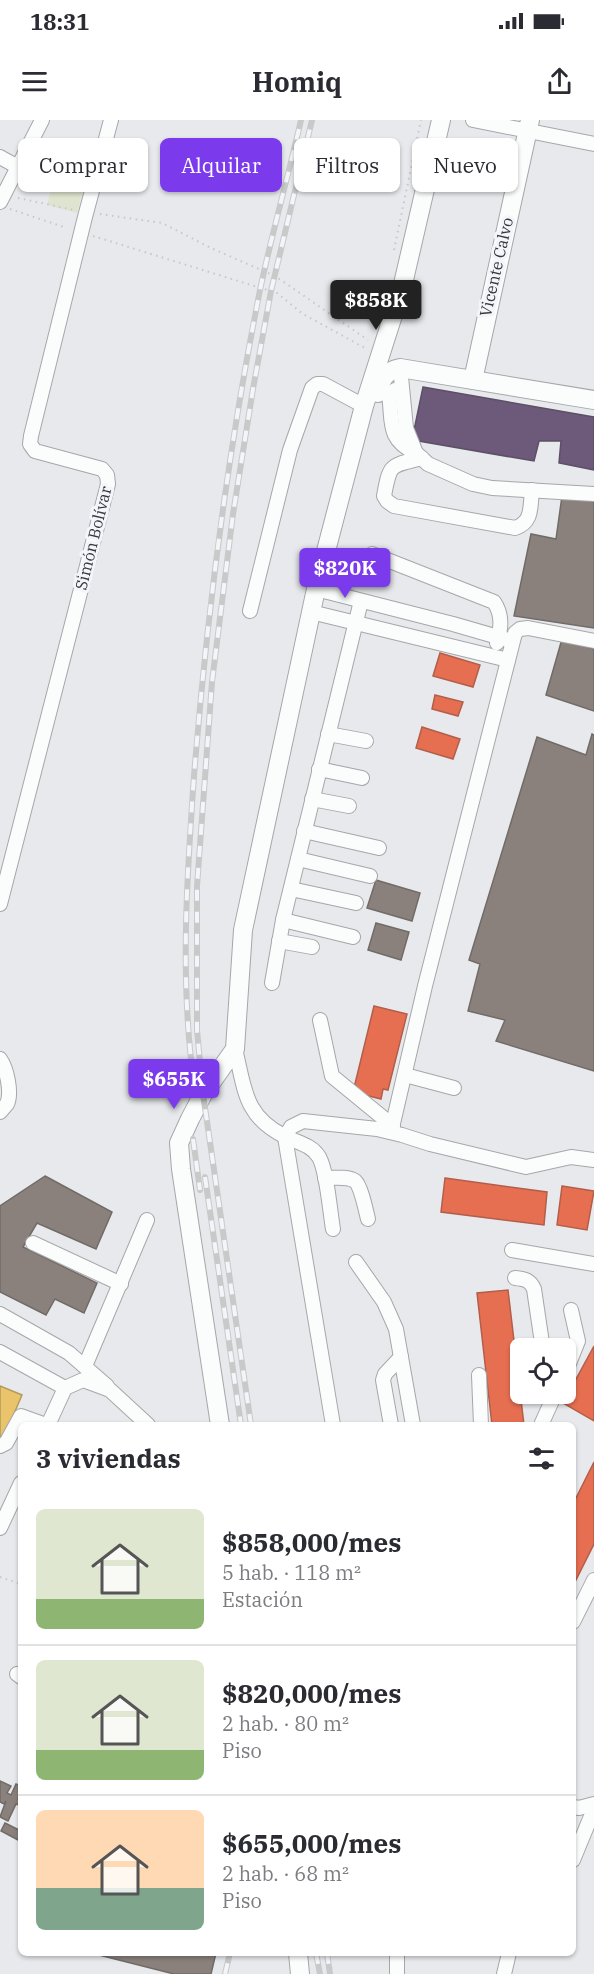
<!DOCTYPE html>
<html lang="es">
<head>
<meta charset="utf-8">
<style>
	:root { --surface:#fff; --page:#f2f2f3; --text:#2b2b33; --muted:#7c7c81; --line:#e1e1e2; --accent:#7c3aed }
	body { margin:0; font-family:"IBM Plex Serif",serif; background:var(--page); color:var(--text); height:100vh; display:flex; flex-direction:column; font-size:22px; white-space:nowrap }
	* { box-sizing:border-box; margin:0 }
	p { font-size:20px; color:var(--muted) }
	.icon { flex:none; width:33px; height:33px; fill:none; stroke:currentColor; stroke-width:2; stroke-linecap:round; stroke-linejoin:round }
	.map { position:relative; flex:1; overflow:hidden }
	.side { position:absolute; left:18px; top:1302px; width:558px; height:534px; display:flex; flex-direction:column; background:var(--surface); border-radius:9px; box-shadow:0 2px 4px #0004 }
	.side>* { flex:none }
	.guide { position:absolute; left:18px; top:18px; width:558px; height:54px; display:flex; gap:12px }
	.tools { position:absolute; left:510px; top:1218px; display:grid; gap:12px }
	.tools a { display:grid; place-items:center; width:66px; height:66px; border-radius:9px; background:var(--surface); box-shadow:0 2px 4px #0004; font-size:30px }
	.price { position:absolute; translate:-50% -51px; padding:0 14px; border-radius:6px; background:var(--accent); color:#fff; font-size:20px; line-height:39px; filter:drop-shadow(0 2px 3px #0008) }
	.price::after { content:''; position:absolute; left:50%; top:36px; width:18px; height:14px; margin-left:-9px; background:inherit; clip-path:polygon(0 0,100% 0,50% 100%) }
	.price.selected { background:#222; color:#fff }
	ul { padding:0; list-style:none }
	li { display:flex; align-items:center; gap:18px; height:150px; padding:0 18px }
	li+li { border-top:2px solid var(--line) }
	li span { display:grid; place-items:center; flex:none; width:168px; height:120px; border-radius:9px; color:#555 }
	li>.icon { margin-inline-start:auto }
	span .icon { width:72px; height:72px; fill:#fffc; stroke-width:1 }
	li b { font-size:26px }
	h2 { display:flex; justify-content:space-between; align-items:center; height:72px; padding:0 18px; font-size:26px }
	.pill { padding:0 21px; border-radius:9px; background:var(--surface); box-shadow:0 2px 4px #0004; font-size:21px; line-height:54px }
	.pill.selected { background:var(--accent); color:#fff }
	.status { display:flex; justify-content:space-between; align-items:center; height:42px; padding:0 30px; background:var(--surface); direction:ltr }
	.status svg { height:16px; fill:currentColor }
	header { display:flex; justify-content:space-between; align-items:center; height:78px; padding:0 18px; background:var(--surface); font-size:27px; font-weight:700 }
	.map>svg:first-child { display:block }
</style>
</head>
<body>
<div class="status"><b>18:31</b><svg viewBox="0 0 49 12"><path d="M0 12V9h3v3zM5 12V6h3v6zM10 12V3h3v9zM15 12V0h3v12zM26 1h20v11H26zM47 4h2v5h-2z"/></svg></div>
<header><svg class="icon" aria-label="menu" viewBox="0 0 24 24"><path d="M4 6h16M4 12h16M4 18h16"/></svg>Homiq<svg class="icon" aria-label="share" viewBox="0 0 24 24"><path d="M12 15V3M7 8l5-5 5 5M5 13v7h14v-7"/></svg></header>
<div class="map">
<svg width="594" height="1854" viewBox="0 0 594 1854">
	<rect width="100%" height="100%" fill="#e7e9ec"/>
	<!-- green -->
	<polygon fill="#dee4cf" points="62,29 92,37 77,93 47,85"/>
	<!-- homes -->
	<polygon fill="#e9c46a" stroke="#b39a5b" stroke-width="1.5" points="0,1266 22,1275 4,1317 0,1316"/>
	<!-- shops -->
	<g fill="#e76f51" stroke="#b25e4a" stroke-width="1.5">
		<polygon points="440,533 480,545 473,567 433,556"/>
		<polygon points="435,575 463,582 458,596 432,589"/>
		<polygon points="422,607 460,619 453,639 416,628"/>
		<polygon points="374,886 407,894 388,970 383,969 381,979 353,972"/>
		<polygon points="445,1058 547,1072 544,1105 441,1092"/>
		<polygon points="562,1066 594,1071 587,1110 557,1105"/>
		<polygon points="508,1170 524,1305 492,1305 477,1173"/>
		<polygon points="594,1226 594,1301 563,1283"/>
		<polygon points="594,1342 594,1424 573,1466 573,1384"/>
	</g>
	<!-- offices -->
	<polygon fill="#6d597a" stroke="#5c4f66" stroke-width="1.5" points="423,267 594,297 594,350 559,343 561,321 539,321 534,341 412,320"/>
	<!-- industry -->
	<g fill="#8a817c" stroke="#716b68" stroke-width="1.5">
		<polygon points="562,376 594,381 594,508 514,496 531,414 556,419"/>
		<polygon points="562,519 594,529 594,591 546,575"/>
		<polygon points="592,614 594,615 594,951 496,921 505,900 468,891 480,844 469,840 537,617 586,635"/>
		<polygon points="376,760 420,773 412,801 367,788"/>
		<polygon points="376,803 409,812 401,840 368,830"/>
		<polygon points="45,1056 112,1092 96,1129 37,1103 23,1127 97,1163 84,1193 55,1179 46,1195 0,1172 0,1086"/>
		<polygon points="0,1661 11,1666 7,1673 11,1675 16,1664 21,1666 18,1679 21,1680 21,1686 16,1684 8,1701 0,1697 6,1681 4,1684 0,1682"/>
		<polygon points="5,1703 21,1711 20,1721 1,1711"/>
		<polygon points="100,1833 216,1833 211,1854 174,1854 99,1835"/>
	</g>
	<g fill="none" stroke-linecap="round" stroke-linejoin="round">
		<defs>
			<g id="minor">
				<polyline points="473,0 594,24"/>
				<polyline points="0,37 18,47"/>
				<polyline points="0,82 42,0"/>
				<polyline points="401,257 406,308 416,333 428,344 473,364 492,368 594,374"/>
				<path d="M402 270H395L389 274C393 302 386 319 416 333"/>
				<path d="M422 338C390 346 390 343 384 376L387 381 394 386 515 408C533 402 530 387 532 370"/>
				<path d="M372 434 494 482C503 495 501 509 497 523"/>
				<polyline points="316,469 453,504 512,521"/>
				<polyline points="250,491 290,330 312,268 317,264 323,264 364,286"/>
				<polyline points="311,492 508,540"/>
				<polyline points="328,614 366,621"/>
				<polyline points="319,649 362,658"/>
				<polyline points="312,679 349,686"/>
				<polyline points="304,711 379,728"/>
				<polyline points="298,739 370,756"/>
				<polyline points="291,769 356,783"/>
				<polyline points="0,784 108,364 107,355 102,349 35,331 30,324 31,316 85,97 111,0"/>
				<polyline points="283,800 353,817"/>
				<polyline points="279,821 312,827"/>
				<polyline points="272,863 283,800 361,481"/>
				<polyline points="320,900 332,956 393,1006"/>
				<path d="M235 929C245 969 244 996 284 1016 297 1023 311 1024 319 1037 327 1051 330 1092 333 1109"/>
				<path d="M0 939C7 949 12 973 7 984 6 985 1 991 0 992"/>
				<polyline points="405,955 454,968"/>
				<polyline points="391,1012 425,866 515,513 520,509 528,508 594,521"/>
				<path d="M325 1058C333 1058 348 1056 355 1061 361 1066 366 1091 368 1099"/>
				<polyline points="33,1123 121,1164"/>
				<polyline points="512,1130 594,1144"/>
				<polyline points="356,1142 384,1182 396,1209 413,1305"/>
				<path d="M515 1158C525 1159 530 1160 534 1169L542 1223 545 1228"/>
				<polyline points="0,1194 69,1233 107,1266"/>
				<polyline points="0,1232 65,1268 83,1260 110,1270 148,1305"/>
				<polyline points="85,1246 147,1100"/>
				<polyline points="566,1251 578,1221 571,1190"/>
				<polyline points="479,1255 481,1305"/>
				<polyline points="48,1305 65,1268"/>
				<polyline points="333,1305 285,1017 291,1007 303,1001 377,1009 402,1015 430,1024 526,1047 571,1037 594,1040"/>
				<polyline points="391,1305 383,1260 385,1254 401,1237"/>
				<polyline points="541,1305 555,1274"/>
				<polyline points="0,1326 6,1323 21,1296 46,1305"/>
				<polyline points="0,1408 21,1363"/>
				<polyline points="573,1502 594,1460"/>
				<polyline points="17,1554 21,1557"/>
				<polyline points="573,1687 579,1688 594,1684"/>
				<polyline points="573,1740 594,1689"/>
				<polyline points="397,1833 397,1854"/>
				<polyline points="504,1854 509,1833"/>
			</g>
			<g id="major">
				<polyline points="473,260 530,0"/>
				<path d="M378 273C381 259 385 251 400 248L594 280"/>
				<polyline points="220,1305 181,1049 179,1023 190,999 203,974 235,929 243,810 316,469 364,286 403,164 441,0"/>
				<polyline points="298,1833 300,1854"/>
			</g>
		</defs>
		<!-- minor casing -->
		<use href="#minor" stroke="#a6a7a9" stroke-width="16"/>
		<!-- major casing -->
		<use href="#major" stroke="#a6a7a9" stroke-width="20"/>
		<!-- path -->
		<g stroke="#c6c7c9" stroke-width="2" stroke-dasharray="1.5 4.5" stroke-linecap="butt">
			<polyline points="18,78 74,90"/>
			<polyline points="10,89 67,108"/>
			<polyline points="100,94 162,103 211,128 275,156 368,220"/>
			<polyline points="93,116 277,173 303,194 365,228"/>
			<polyline points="394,130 421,0"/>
			<polyline points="0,1457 21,1464"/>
		</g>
		<!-- minor -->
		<use href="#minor" stroke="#fbfcfc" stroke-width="14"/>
		<!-- major -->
		<use href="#major" stroke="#fbfcfc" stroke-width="18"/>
		<defs>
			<g id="rail">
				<path d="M193 956C180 856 187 755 194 656 207 493 228 330 260 170 272 113 288 57 301 0"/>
				<polyline points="193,1019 200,1070"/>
				<polyline points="205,1057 241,1305"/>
				<polyline points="251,1305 203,974 197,910 197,766 212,562 233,394 253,269 271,171 312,0"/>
				<polyline points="316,1833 320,1854"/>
				<polyline points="327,1833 330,1854"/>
				<polyline points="225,1854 230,1833"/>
			</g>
		</defs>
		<!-- rail casing -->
		<use href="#rail" stroke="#c8c9c9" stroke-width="6"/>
		<!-- rail -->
		<use href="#rail" stroke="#f3f5fa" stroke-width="4" stroke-dasharray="11" stroke-linecap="butt"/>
	</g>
	<g text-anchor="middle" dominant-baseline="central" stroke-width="6" stroke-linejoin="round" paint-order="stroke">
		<!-- street labels -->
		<g font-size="16" fill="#363739" stroke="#f3f5fa">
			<text transform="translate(496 147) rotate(-77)">Vicente Calvo</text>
			<text transform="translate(93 418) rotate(-76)">Simón Bolívar</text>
		</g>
	</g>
</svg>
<div class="tools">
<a><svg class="icon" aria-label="locate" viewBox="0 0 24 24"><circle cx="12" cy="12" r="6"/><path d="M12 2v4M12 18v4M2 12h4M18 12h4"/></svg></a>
</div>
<b class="price selected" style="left:376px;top:211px">$858K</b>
<b class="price" style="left:345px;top:479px">$820K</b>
<b class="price" style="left:174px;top:990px">$655K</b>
<div class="guide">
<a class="pill">Comprar</a>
<a class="pill selected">Alquilar</a>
<a class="pill">Filtros</a>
<a class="pill">Nuevo</a>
</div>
<section class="side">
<h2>3 viviendas<svg class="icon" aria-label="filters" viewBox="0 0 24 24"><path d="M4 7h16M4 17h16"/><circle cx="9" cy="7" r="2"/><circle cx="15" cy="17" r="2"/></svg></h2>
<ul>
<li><span style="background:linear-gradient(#dfe7d0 75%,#8fb573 0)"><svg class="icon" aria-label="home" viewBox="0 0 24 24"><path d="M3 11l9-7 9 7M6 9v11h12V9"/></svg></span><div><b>$858,000/mes</b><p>5 hab. · 118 m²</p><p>Estación</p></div></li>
<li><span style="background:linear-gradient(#dfe7d0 75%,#8fb573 0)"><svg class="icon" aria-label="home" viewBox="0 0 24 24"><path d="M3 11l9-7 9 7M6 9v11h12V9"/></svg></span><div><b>$820,000/mes</b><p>2 hab. · 80 m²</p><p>Piso</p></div></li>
<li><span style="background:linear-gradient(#ffd9b3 65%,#7fa58c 0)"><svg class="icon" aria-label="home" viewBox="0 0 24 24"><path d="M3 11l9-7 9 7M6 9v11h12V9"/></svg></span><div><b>$655,000/mes</b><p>2 hab. · 68 m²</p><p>Piso</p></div></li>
</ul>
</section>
</div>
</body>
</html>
